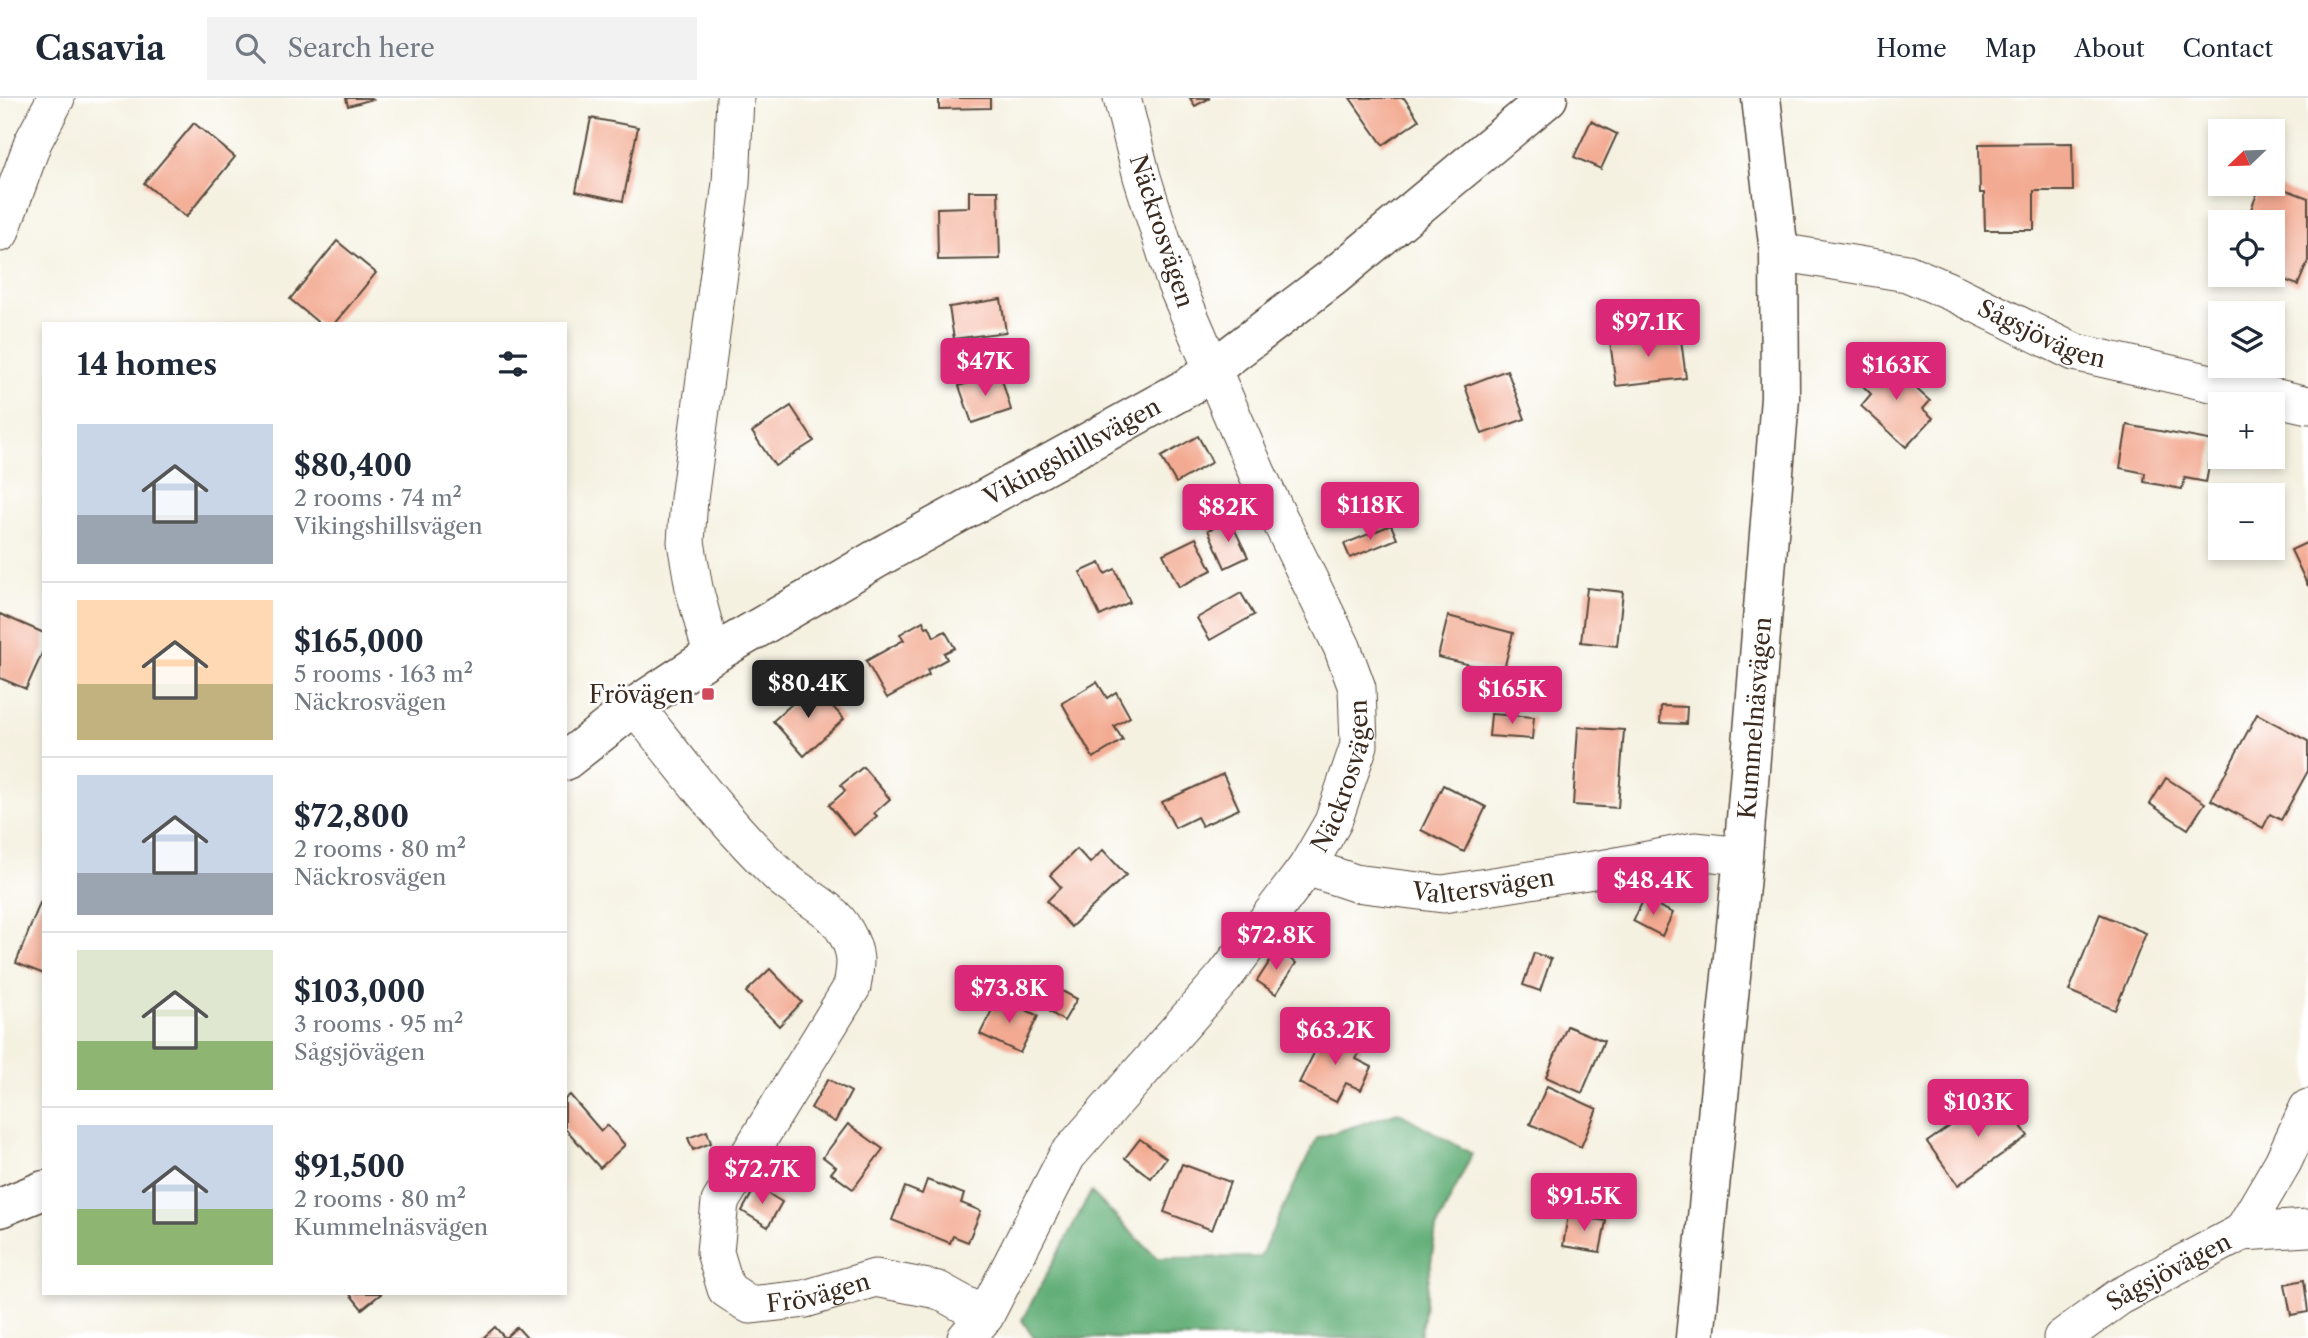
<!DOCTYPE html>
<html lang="en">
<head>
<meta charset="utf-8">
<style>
	:root { --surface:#fff; --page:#f2f2f3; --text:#1f2937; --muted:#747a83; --line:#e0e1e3; --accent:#db2777 }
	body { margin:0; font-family:"Libre Caslon Text",serif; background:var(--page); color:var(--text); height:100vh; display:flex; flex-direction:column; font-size:26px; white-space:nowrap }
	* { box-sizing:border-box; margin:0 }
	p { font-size:23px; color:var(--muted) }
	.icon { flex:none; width:38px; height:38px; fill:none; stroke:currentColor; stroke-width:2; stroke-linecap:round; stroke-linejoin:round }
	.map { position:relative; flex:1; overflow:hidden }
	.details { position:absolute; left:42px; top:224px; width:525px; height:973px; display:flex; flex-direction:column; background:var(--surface); border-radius:0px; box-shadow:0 4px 10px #0003 }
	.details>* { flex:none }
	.needle { width:46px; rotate:247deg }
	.controls { position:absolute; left:2208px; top:21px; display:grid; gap:14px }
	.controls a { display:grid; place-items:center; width:77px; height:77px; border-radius:0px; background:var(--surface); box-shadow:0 4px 10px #0003; font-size:35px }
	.price { position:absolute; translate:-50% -60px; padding:0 16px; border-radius:7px; background:var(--accent); color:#fff; font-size:23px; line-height:46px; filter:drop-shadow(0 2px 4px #0008) }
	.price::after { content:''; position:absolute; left:50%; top:42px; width:21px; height:16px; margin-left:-10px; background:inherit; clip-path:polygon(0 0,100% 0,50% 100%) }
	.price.selected { background:#222; color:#fff }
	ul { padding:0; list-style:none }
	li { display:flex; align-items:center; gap:21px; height:175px; padding:0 35px }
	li+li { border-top:2px solid var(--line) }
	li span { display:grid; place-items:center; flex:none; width:196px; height:140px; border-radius:0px; color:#555 }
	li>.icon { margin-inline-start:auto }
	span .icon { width:84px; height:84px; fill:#fffc; stroke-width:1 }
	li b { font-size:30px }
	h2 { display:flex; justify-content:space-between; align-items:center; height:84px; padding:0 35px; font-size:30px }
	header { display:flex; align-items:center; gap:42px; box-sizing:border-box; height:98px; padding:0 35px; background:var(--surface); border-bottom:2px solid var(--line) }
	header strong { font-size:33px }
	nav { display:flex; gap:38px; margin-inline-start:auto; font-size:24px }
	.search { width:490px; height:63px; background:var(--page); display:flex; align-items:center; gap:18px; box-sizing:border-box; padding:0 24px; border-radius:0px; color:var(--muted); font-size:26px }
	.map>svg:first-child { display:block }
</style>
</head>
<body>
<header>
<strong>Casavia</strong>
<div class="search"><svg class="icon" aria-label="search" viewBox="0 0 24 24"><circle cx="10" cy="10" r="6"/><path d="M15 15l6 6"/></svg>Search here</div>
<nav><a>Home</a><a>Map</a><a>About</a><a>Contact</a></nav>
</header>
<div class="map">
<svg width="2308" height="1240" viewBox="0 0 2308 1240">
	<rect width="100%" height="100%" fill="#fff"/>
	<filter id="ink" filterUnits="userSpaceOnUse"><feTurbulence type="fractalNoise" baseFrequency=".0143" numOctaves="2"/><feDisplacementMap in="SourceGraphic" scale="14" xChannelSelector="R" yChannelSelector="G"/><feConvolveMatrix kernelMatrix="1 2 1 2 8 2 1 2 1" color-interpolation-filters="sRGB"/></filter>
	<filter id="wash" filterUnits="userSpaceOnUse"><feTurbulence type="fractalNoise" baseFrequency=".00686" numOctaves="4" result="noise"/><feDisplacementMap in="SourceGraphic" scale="28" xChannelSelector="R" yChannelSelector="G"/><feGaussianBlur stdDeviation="1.57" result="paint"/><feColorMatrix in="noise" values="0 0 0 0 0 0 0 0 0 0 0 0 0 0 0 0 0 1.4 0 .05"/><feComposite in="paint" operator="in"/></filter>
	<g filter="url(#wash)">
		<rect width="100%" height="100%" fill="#f5f1e1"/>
		<!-- forest -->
		<polygon fill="#62ae77" stroke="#4e6c4a" stroke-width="2" points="1398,1014 1472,1056 1436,1131 1420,1240 1034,1240 1022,1222 1091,1094 1157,1160 1260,1159 1317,1040"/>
		<g id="blocks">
			<!-- building -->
			<g fill="#f3aa92">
				<polygon points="346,0 372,0 373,1 348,8"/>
				<polygon points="939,0 990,0 990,10 939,11"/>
				<polygon points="1190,0 1210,0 1195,8"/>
				<polygon points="1350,0 1404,0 1419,22 1383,47"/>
				<polygon points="591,20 638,29 623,103 576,93"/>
				<polygon points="1591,23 1617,36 1601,71 1574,59"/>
				<polygon points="194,25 235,59 186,119 144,85"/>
				<polygon points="2072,45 2073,93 2034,93 2034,132 1985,132 1984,95 1980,95 1979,46"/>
				<polygon points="2261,86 2271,86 2308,100 2308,163 2298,187 2273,178 2273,124 2246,124"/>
				<polygon points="969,93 998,93 1000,161 938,162 937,110 969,109"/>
				<polygon points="337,143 376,175 334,226 320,226 290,201"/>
				<polygon points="1001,201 1006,234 954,241 949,209"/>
				<polygon points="1680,234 1686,280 1616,288 1610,243"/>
				<polygon points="1891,255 1907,270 1901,277 1930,303 1923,311 1933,320 1906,349 1861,308 1871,296 1862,287"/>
				<polygon points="1507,272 1525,321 1482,336 1465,288"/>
				<polygon points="1000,275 1011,312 972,325 959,288"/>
				<polygon points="791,308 814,343 775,368 752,334"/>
				<polygon points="2127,327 2214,343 2206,384 2185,380 2182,391 2144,384 2145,375 2120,370"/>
				<polygon points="1198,338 1212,364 1176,385 1161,359"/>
				<polygon points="1230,422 1248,459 1225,470 1208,432"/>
				<polygon points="1391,427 1397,441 1350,460 1344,446"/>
				<polygon points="1196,440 1212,472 1179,489 1163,456"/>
				<polygon points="2308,444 2308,488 2291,452"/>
				<polygon points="1100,465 1105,476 1115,471 1130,504 1100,518 1080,474"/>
				<polygon points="1587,490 1623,494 1617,548 1581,544"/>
				<polygon points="1241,495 1254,517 1210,542 1197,520"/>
				<polygon points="0,516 44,535 44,551 26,591 0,580"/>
				<polygon points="1448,518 1513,535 1503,575 1438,559"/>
				<polygon points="923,523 926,529 929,528 934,539 945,533 955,550 944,555 947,561 927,572 929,577 887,600 866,563 904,542 900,536"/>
				<polygon points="1097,584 1107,600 1116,594 1130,619 1114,628 1123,642 1093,660 1062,605"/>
				<polygon points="813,587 844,621 804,658 773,623"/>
				<polygon points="1661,608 1687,609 1686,626 1660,625"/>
				<polygon points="1491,616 1534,619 1532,641 1489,638"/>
				<polygon points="2257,616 2308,643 2308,673 2281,722 2270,716 2263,730 2211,702"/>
				<polygon points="1578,629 1624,632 1618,710 1573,707"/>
				<polygon points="863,669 890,701 874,715 877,718 854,737 829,707 845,693 841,687"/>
				<polygon points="1223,676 1239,711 1202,728 1197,719 1175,730 1162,704"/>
				<polygon points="2166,680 2205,705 2188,731 2150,706"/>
				<polygon points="1443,687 1486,709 1464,754 1421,732"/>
				<polygon points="1077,751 1090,765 1103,752 1126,777 1071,829 1047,803 1061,789 1050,777"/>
				<polygon points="1644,801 1673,815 1662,838 1633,823"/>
				<polygon points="40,805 44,807 44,876 16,865"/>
				<polygon points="2100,816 2146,835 2115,912 2069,893"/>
				<polygon points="1277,852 1296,865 1276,896 1257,883"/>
				<polygon points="1534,855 1551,861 1540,893 1523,887"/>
				<polygon points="770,871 802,904 779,928 746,894"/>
				<polygon points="1062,893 1077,901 1064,923 1050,914"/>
				<polygon points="999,898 1038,918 1020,955 980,936"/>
				<polygon points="1567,928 1604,943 1582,995 1546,979"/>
				<polygon points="1326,931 1362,949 1356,961 1372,969 1361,992 1346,985 1336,1004 1299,985"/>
				<polygon points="828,981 851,994 835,1024 811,1010"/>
				<polygon points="1547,988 1597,1011 1581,1049 1530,1026"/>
				<polygon points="1998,995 2028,1038 1958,1087 1927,1044"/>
				<polygon points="570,997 601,1033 607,1027 625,1047 600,1070 565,1030 565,1001"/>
				<polygon points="848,1026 883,1051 853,1091 831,1075 836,1069 823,1059"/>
				<polygon points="707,1033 711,1045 693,1052 688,1040"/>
				<polygon points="1140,1041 1166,1060 1151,1080 1125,1060"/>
				<polygon points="1182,1066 1230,1084 1212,1132 1164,1114"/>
				<polygon points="927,1082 964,1096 961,1105 981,1113 968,1144 953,1138 950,1145 892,1122 905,1089 922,1096"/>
				<polygon points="756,1088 782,1104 768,1129 742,1113"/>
				<polygon points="1568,1117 1606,1123 1600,1154 1563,1148"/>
				<polygon points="2304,1182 2308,1214 2291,1217 2285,1186"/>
				<polygon points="349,1195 382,1195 362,1211"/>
				<polygon points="495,1229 505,1240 517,1229 527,1240 483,1240"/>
			</g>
		</g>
	</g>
	<g filter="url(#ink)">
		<use href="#blocks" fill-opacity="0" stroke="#57483b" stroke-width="2"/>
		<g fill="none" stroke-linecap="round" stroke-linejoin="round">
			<defs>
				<g id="minor">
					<polyline points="0,135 33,44 56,0"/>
					<path id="s1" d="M1779 154 1907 175 1956 196 2074 254 2308 307"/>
					<polyline points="712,557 694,490 686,444 689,401 731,85 735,0"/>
					<path id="s2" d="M635 608C681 666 726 727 780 778 801 798 830 807 845 833 858 855 856 866 852 889L720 1104 715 1154 726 1191 750 1207 805 1201 875 1180 938 1192 985 1218"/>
					<path id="s3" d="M1307 769 1355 785 1443 796 1612 769 1695 753 1743 758"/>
					<polyline points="2242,1134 2308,1130"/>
					<path id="s4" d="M966 1240 985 1218 1067 1058 1225 878 1307 769 1333 724 1359 647 1357 590 1342 549 1257 375 1175 184 1142 79 1122 0"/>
					<path id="s5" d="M2062 1240 2119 1199 2242 1134 2283 1064 2308 1010"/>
				</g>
				<g id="tertiary">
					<path id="s6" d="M565 663 635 608 712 557 890 453 1190 288 1332 180 1548 0"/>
					<polyline points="0,1110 44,1092"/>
					<path id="s7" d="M1695 1240 1743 758 1780 300 1779 154 1761 0"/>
				</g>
			</defs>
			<!-- minor casing -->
			<use href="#minor" stroke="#57483b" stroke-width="39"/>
			<!-- tertiary casing -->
			<use href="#tertiary" stroke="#57483b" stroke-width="41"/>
			<!-- minor -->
			<use href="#minor" stroke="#fff" stroke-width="37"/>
			<!-- tertiary -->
			<use href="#tertiary" stroke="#fff" stroke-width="38"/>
		</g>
	</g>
	<!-- markers -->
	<rect fill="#d1495b" stroke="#fff" stroke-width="2.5" x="701" y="589" width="14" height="14" rx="3.5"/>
	<g text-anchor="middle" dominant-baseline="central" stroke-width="5" stroke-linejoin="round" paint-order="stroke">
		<!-- street labels -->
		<g font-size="24" fill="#3b2a1e" stroke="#fff">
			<text transform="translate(1162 133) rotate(72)">Näckrosvägen</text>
			<text stroke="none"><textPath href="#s1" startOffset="278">Sågsjövägen</textPath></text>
			<text stroke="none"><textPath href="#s6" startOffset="595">Vikingshillsvägen</textPath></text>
			<text stroke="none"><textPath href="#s7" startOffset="623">Kummelnäsvägen</textPath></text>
			<text stroke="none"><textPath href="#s4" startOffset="684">Näckrosvägen</textPath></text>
			<text stroke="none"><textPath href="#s3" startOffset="180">Valtersvägen</textPath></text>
			<text stroke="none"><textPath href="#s5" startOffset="126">Sågsjövägen</textPath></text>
			<text stroke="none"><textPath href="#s2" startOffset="807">Frövägen</textPath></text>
		</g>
		<!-- poi labels -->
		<g font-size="24" fill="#3b2a1e" stroke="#fff" text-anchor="end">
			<text x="694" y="596">Frövägen</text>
		</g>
	</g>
</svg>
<div class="controls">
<a><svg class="needle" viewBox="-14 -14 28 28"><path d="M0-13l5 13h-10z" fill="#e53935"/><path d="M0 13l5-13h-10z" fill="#747a83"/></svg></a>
<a><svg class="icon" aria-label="locate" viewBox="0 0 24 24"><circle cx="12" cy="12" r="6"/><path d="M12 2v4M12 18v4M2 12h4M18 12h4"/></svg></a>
<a><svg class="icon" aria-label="layers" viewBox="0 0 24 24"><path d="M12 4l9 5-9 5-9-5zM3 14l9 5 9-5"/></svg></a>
<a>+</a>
<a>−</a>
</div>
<b class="price" style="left:1648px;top:261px">$97.1K</b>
<b class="price" style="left:985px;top:300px">$47K</b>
<b class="price" style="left:1896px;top:304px">$163K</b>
<b class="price" style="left:1370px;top:444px">$118K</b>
<b class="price" style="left:1228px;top:446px">$82K</b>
<b class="price selected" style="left:808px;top:622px">$80.4K</b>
<b class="price" style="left:1512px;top:628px">$165K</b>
<b class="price" style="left:1653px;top:819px">$48.4K</b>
<b class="price" style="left:1276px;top:874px">$72.8K</b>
<b class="price" style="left:1009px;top:927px">$73.8K</b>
<b class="price" style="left:1335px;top:969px">$63.2K</b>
<b class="price" style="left:1978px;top:1041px">$103K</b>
<b class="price" style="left:762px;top:1108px">$72.7K</b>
<b class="price" style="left:1584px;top:1135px">$91.5K</b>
<section class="details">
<h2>14 homes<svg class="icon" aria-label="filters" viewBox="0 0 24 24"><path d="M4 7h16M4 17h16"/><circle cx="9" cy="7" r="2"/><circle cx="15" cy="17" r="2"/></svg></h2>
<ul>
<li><span style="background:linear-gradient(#c9d6e8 65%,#9aa5b1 0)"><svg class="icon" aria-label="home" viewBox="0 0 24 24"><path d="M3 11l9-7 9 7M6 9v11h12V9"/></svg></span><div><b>$80,400</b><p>2 rooms · 74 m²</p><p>Vikingshillsvägen</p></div></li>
<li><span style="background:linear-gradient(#ffd9b3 60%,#c2b280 0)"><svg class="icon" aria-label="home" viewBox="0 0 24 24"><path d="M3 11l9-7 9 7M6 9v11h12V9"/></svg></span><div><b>$165,000</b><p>5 rooms · 163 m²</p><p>Näckrosvägen</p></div></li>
<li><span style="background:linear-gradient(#c9d6e8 70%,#9aa5b1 0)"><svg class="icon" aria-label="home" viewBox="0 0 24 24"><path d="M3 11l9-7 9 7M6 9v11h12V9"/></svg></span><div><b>$72,800</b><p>2 rooms · 80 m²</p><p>Näckrosvägen</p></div></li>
<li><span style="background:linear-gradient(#dfe7d0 65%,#8fb573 0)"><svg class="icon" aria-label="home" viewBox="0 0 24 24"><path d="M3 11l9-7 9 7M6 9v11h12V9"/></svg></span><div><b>$103,000</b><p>3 rooms · 95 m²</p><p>Sågsjövägen</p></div></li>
<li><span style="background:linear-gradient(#c9d6e8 60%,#8fb573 0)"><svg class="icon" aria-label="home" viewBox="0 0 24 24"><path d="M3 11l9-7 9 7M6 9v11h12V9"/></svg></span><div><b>$91,500</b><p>2 rooms · 80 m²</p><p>Kummelnäsvägen</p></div></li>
</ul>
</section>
</div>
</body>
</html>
